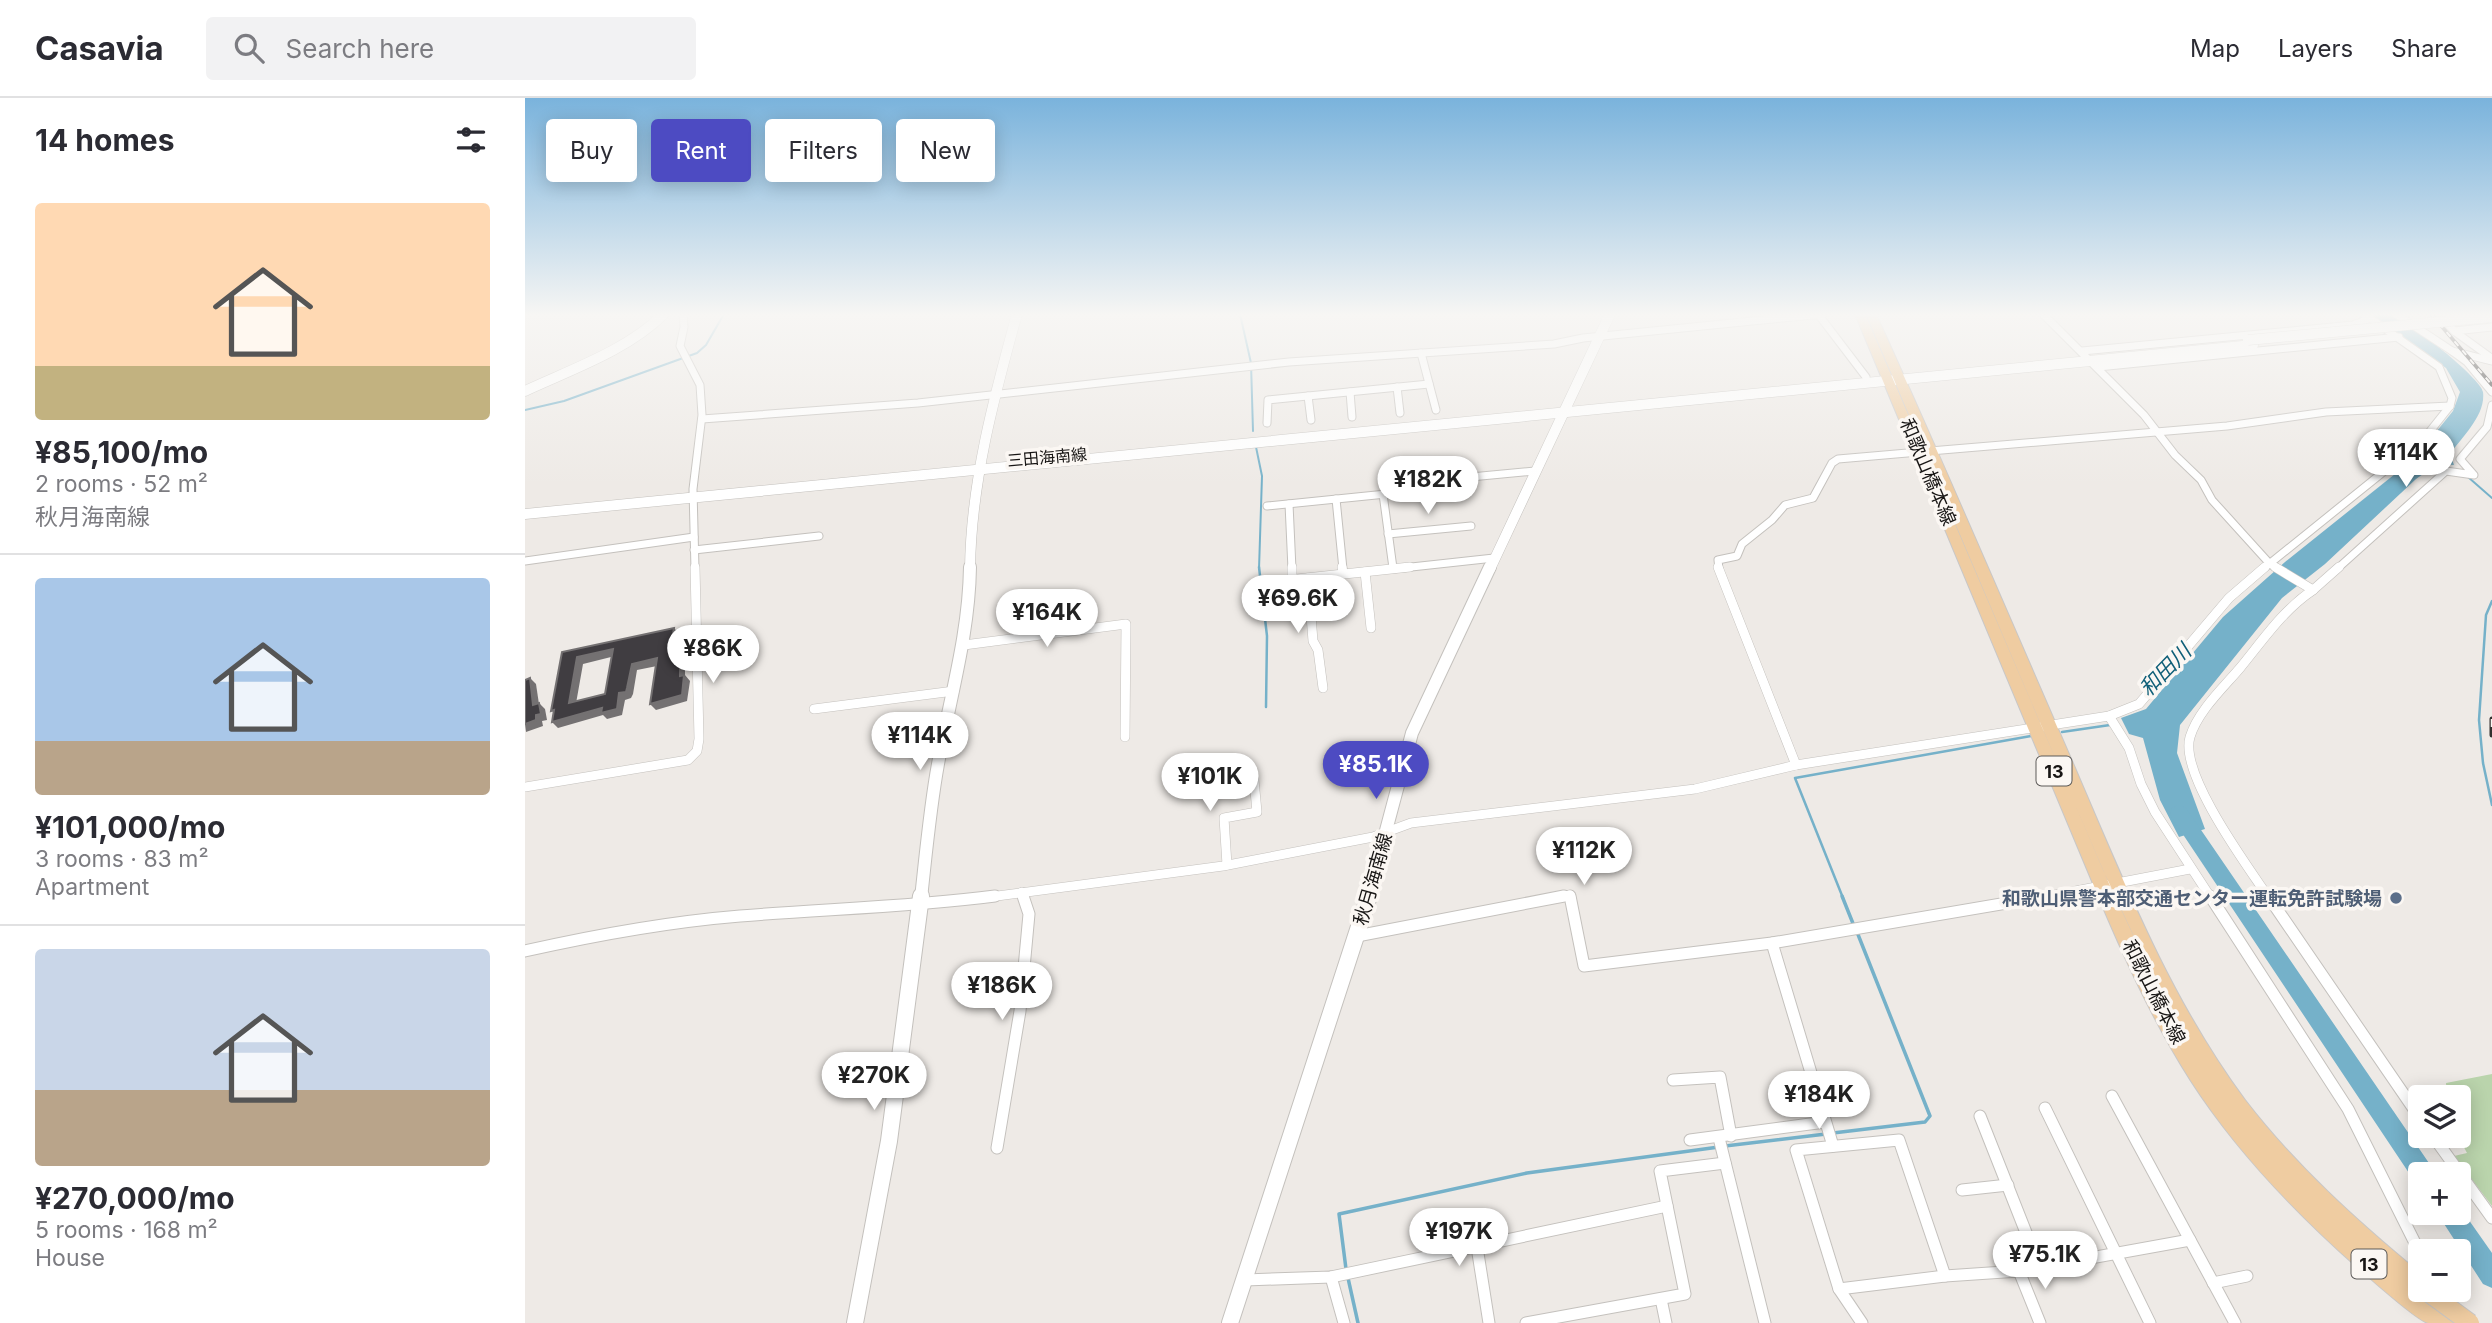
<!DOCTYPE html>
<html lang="en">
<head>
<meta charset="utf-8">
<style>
	:root { --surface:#fff; --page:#f2f2f3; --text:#2b2b33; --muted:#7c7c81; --line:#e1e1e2; --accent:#4d4bc2 }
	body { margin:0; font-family:Inter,"Noto Sans JP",sans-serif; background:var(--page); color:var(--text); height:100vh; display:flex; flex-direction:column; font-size:26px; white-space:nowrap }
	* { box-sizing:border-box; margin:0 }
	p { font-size:23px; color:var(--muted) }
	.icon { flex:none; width:38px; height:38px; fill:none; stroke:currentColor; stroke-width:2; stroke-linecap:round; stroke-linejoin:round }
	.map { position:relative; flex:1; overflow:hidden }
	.panel { display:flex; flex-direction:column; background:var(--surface); width:525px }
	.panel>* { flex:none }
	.banner { position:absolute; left:21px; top:21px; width:665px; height:63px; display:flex; gap:14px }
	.tools { position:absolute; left:1883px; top:987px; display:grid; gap:14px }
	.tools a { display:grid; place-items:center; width:63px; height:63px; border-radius:7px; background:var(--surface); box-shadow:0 4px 18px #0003; font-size:35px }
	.price { position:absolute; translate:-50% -60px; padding:0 16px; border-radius:24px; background:#fff; color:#222; font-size:23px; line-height:46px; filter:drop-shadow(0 2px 4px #0008) }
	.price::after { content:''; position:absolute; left:50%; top:42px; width:21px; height:16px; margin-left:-10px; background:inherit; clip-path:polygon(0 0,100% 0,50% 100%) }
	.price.on { background:var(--accent); color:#fff }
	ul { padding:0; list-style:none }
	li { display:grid; align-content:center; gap:14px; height:371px; padding:0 35px }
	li+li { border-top:2px solid var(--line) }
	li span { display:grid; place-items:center; height:217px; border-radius:7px; color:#555 }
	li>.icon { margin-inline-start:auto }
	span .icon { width:126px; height:126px; fill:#fffc; stroke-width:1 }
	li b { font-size:30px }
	h2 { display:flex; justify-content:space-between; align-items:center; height:84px; padding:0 35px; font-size:30px }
	.chip { padding:0 24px; border-radius:7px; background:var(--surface); box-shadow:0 4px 18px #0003; font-size:24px; line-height:63px }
	.chip.on { background:var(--accent); color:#fff }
	header { display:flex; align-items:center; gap:42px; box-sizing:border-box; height:98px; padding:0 35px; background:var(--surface); border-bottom:2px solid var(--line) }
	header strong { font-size:33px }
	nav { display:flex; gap:38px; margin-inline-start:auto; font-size:24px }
	.search { width:490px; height:63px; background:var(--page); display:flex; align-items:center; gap:18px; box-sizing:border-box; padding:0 24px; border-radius:7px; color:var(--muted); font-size:26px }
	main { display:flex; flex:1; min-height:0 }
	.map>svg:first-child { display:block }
</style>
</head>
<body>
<header>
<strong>Casavia</strong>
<div class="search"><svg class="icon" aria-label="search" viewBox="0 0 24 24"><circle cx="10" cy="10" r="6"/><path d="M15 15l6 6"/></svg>Search here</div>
<nav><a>Map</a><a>Layers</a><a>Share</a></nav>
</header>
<main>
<section class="panel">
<h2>14 homes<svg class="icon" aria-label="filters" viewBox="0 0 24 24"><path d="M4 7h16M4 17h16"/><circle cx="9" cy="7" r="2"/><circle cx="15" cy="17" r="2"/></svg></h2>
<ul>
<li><span style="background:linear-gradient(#ffd9b3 75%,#c2b280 0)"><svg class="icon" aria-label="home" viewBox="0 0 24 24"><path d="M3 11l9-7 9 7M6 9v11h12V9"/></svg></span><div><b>¥85,100/mo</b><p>2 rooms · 52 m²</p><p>秋月海南線</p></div></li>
<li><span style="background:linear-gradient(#a9c7e8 75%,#b9a48a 0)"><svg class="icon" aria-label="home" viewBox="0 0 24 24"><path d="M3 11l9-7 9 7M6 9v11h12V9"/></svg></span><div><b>¥101,000/mo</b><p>3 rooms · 83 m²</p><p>Apartment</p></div></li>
<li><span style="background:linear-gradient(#c9d6e8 65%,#b9a48a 0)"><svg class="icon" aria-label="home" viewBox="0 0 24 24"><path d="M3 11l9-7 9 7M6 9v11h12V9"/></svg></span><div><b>¥270,000/mo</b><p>5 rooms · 168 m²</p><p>House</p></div></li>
</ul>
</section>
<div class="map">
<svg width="1967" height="1225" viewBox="0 0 1967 1225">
	<rect width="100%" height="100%" fill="#eeeae6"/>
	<!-- green -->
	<polygon fill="#bad4ac" points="1967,976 1967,1108 1929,1058 1942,1055 1933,1038 1934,999 1922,999 1921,985"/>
	<!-- water -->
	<path fill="#75b1c9" d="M1845 216C1852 216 1862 214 1867 216 1882 222 1957 281 1958 294 1961 317 1937 339 1925 356L1929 367 1912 366 1891 381 1800 466 1757 500 1655 627 1652 655 1680 731 1654 739 1635 702 1618 640 1604 636 1596 620 1621 611 1698 519 1760 464 1890 360 1928 313 1935 294 1921 270Z"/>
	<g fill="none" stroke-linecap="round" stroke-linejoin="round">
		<!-- stream-far2 -->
		<g stroke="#75b1c9" stroke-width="2">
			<polyline points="715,216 726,265 728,333"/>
			<polyline points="0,312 39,303 172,255 181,247 199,216"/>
			<polyline points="731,349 737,378 734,471"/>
			<polyline points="1943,379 1967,400"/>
		</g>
		<!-- stream-far1 -->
		<g stroke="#75b1c9" stroke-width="2.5">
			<polyline points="734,469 742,538 741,609"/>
			<polyline points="1967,503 1961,517 1954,622 1958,665 1967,707"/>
			<polyline points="1537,634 1585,627"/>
			<polyline points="1318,800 1270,680 1506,638"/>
		</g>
		<!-- stream -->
		<g stroke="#75b1c9" stroke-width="3.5">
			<polyline points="1317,798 1329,828"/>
			<polyline points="1308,1035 1400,1024 1405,1018 1332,834"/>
			<polyline points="1200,1048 1301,1036"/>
			<polyline points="821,1171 814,1116 1002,1075 1194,1049"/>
			<polyline points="823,1180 833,1225"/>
		</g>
		<!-- river -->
		<g fill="#75b1c9" fill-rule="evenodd">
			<polygon points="1654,707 1661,710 1906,1068 1910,1076 1895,1076 1895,1087 1890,1084 1647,720 1645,715 1647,710"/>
			<polygon points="1934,1108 1967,1155 1967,1190 1958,1186 1912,1115 1934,1115"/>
		</g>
		<defs>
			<g id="street-far2">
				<polyline points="158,216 159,229 155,248 175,287 177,317 168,391 170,471"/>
				<polyline points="1293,216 1341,279"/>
				<polyline points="1518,216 1619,317 1650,357 1676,382 1687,402 1745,466 1753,471"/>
				<polyline points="1871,216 1927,253"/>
				<polyline points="1914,216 1929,233"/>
				<polyline points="1557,253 1828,227 1846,220"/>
				<polyline points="896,255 911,312"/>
				<polyline points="1965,259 1929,233 1967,229"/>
				<polyline points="1967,263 1927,253 1942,264 1967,294"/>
				<polyline points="1573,269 1874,239"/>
				<polyline points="872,289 875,315"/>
				<polyline points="825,294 827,319"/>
				<polyline points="783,298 786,322"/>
				<polyline points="177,321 393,305 764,264 1029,246 1058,240 1298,216"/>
				<polyline points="742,325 743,302 904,286"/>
				<polyline points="1405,353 1702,328 1801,314 1925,308"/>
				<polyline points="858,396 868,470"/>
				<polyline points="811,401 818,471"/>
				<polyline points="764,406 767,471"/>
				<polyline points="742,408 871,395 872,386 1010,373"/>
				<polyline points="863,436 946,428"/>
				<polyline points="169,452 294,438"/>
				<polyline points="0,463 169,439"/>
				<polyline points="868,471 969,460"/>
				<polyline points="1194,471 1193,462 1212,458 1217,446 1247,422 1260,407 1288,400 1307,365 1313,361 1394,354"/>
				<polyline points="1738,471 1898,342 1925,308 1927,300 1914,269 1839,216"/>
				<polyline points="1812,471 1921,373 1949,377 1935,361 1962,329 1967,307"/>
			</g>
			<g id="street-far1">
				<polyline points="767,469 767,481"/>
				<polyline points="817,469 818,476"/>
				<polyline points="1193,469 1271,667"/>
				<polyline points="840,474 846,530"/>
				<polyline points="783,480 788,543 793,552 798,590"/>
				<polyline points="744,484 885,469"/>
				<polyline points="1788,492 1814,469"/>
				<polyline points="439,547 601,526 600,639"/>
				<polyline points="289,611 429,593"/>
				<polyline points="1584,618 1604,650 1616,686 1630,714 1686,800"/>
				<polyline points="0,689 163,662 172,653 174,641 170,469"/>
				<polyline points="702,767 699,720 732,714 729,682"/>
				<polyline points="497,794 499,800"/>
				<polyline points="457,800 698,768 848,739 886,725 1170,691 1271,667 1584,618 1614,606 1704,500 1740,469"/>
				<polyline points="1030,800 1045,797 1046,800"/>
				<polyline points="1514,800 1665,771"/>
				<path d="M1744 800C1723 769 1654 676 1665 639 1673 613 1698 590 1715 570 1738 542 1758 512 1788 492L1750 469"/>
			</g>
			<g id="street">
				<polyline points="1045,798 1059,868 1247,845 1523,798"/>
				<polyline points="1685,798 1823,1011 1895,1155"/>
				<polyline points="1743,798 1895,1020"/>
				<polyline points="832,838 1039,798"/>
				<polyline points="1247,845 1308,1048"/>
				<path d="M0 853C71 837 142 824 215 818 300 811 385 809 470 798"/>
				<polyline points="1148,982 1195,979 1206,1038"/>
				<polyline points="1587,998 1710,1225"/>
				<polyline points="1520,1010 1625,1225"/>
				<polyline points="1455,1018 1515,1170"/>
				<polyline points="1908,1038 1967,1120"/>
				<polyline points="1194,1040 1240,1225"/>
				<polyline points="1165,1042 1300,1024"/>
				<polyline points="472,1050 495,913 504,816 498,798"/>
				<polyline points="1437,1092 1483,1087"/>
				<polyline points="952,1149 964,1225"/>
				<polyline points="1494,1173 1515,1225"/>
				<polyline points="806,1179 819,1225"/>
				<polyline points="720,1182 806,1179 1142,1108"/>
				<polyline points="1688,1185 1722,1178"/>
				<polyline points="1314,1191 1420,1178 1494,1173 1665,1142"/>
				<polyline points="1136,1201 1141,1225"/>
				<polyline points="1001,1225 1160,1196 1135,1073 1200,1065"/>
				<polyline points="1337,1225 1314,1191 1271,1052 1374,1042 1420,1178"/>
			</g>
			<g id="secondary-far2">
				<path d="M0 293C47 271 101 253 139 216"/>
				<polyline points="0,416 1728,247"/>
				<path d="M445 471C446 384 469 299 492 216"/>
				<polyline points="965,471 1085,216"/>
			</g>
			<g id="secondary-far1">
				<path d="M396 800C401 755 405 710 413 666 425 599 444 537 445 469"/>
				<polyline points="843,800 887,635 965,469"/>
			</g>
			<g id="secondary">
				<polyline points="330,1225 364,1043 396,798"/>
				<polyline points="705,1225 844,798"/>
			</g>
			<path id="primary" d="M1330 216H1340L1585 788 1635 894 1578 772 1341 216H1351C1418 364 1482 514 1547 663 1597 779 1644 900 1720 1002 1770 1067 1832 1123 1895 1175V1192H1904L1899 1197 1926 1218 1929 1225C1922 1225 1910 1225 1903 1225 1891 1222 1844 1179 1832 1169 1770 1114 1711 1053 1666 983 1627 922 1597 855 1569 788Z"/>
		</defs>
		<!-- street-far2 casing -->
		<use href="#street-far2" stroke="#c4c1bd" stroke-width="9"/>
		<!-- street-far1 casing -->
		<use href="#street-far1" stroke="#c4c1bd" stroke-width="10"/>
		<!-- street casing -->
		<use href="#street" stroke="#c4c1bd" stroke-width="13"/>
		<!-- secondary-far2 casing -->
		<use href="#secondary-far2" stroke="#c4c1bd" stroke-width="11"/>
		<!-- secondary-far1 casing -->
		<use href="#secondary-far1" stroke="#c4c1bd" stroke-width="14"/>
		<!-- secondary casing -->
		<use href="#secondary" stroke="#c4c1bd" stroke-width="18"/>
		<!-- primary casing -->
		<use href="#primary" stroke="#c8c7c7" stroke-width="2"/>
		<!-- street-far2 -->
		<use href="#street-far2" stroke="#fff" stroke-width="7"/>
		<!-- street-far1 -->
		<use href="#street-far1" stroke="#fff" stroke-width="9"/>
		<!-- street -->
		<use href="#street" stroke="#fff" stroke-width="11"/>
		<!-- secondary-far2 -->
		<use href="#secondary-far2" stroke="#fff" stroke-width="10"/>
		<!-- secondary-far1 -->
		<use href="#secondary-far1" stroke="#fff" stroke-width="12"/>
		<!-- secondary -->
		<use href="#secondary" stroke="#fff" stroke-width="16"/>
		<!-- primary -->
		<use href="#primary" fill="#efcca1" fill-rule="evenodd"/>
		<defs>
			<polyline id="rail-far1" points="1906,216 1967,287"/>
			<polyline id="rail" points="1967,621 1967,637"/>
		</defs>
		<!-- rail-far1 casing -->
		<use href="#rail-far1" stroke="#33302f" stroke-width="3.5"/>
		<!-- rail casing -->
		<use href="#rail" stroke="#33302f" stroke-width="5"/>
		<!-- rail-far1 -->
		<use href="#rail-far1" stroke="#fbf7f3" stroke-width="2" stroke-dasharray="6" stroke-linecap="butt"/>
		<!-- rail -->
		<use href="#rail" stroke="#fbf7f3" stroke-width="2.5" stroke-dasharray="8" stroke-linecap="butt"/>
		<defs>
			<polyline id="secondary-bridge" points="1723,242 1967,219"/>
			<polyline id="primary-bridge" points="1900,1192 1945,1225"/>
		</defs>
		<!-- secondary-bridge casing -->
		<use href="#secondary-bridge" stroke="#c4c1bd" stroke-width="11" stroke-linecap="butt"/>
		<!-- primary-bridge casing -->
		<use href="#primary-bridge" stroke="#c8c7c7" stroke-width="20" stroke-linecap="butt"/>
		<!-- secondary-bridge -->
		<use href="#secondary-bridge" stroke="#fff" stroke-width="10"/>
		<!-- primary-bridge -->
		<use href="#primary-bridge" stroke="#efcca1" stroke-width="18"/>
	</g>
	<!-- shaded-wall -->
	<g fill="#747172">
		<polygon points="149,530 154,536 151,559 145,553"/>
		<polygon points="88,551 94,557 58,566 50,611 44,605 52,559"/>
		<polygon points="155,551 160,557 160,577 165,583 162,603 131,612 125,606 155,578"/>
		<polygon points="132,560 137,567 112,572 108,596 106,600 100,602 97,617 82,621 78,617 33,630 27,624 94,595 107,566"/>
		<polygon points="5,580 11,586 15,613 8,607"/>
		<polygon points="14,605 20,611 22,622 17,623 18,628 1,634 0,626 11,617"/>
	</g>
	<!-- building -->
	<g fill="#403d41" stroke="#747172" stroke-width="2" fill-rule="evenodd">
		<path d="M149 530 145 553 155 551V578L159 577 157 597 125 606 132 560 107 566 102 590 101 594 94 595 92 611 76 615 77 610 27 624 29 612 26 613 37 554ZM88 551 80 596 44 605 52 559Z"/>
		<polygon points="5,580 8,607 14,605 16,616 11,617 11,622 0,626 0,582"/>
	</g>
	<!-- sky -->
	<linearGradient id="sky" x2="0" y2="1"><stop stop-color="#7ab3dc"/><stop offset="0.56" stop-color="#f7f6f4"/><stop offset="1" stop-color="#f7f6f4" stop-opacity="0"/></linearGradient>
	<rect width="1967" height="387" fill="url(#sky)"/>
	<!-- markers -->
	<circle fill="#5c6f8a" stroke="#fbf7f3" stroke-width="2.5" cx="1871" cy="800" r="7"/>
	<g text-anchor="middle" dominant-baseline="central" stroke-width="7" stroke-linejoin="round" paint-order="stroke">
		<!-- far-street labels -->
		<g font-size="16" fill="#181615" stroke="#fbf7f3">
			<text transform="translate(522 359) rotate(-5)">三田海南線</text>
		</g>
		<!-- shield labels -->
		<g fill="#fbf7f3" stroke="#5c5a58" stroke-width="2">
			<rect x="1511.5" y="658.5" width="35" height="29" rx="5"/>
			<rect x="1826.5" y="1151.5" width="35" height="29" rx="5"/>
		</g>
		<g font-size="18" font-weight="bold" fill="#181615">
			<text x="1529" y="673">13</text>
			<text x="1844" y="1166">13</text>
		</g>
		<!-- street labels -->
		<g font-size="19" fill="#181615" stroke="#fbf7f3">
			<text transform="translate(1403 374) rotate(67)">和歌山橋本線</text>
			<text transform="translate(848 781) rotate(-74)">秋月海南線</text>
			<text transform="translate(1629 894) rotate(63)">和歌山橋本線</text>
		</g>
		<!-- service labels -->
		<g font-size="19" font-weight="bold" fill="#4e5e75" stroke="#fbf7f3" text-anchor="end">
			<text x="1857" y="800">和歌山県警本部交通センター運転免許試験場</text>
		</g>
		<!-- water labels -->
		<g font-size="21" font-style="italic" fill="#0f5f78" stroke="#fbf7f3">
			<text transform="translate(1640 572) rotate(-46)">和田川</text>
		</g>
	</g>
</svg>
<div class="tools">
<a><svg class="icon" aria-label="layers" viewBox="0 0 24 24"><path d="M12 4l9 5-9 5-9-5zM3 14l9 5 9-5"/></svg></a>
<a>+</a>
<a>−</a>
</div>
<b class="price" style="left:1881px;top:391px">¥114K</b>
<b class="price" style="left:903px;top:418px">¥182K</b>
<b class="price" style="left:773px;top:537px">¥69.6K</b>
<b class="price" style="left:522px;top:551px">¥164K</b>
<b class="price" style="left:188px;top:587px">¥86K</b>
<b class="price" style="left:395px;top:674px">¥114K</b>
<b class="price on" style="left:851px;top:703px">¥85.1K</b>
<b class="price" style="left:685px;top:715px">¥101K</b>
<b class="price" style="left:1059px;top:789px">¥112K</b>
<b class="price" style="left:477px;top:924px">¥186K</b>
<b class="price" style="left:349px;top:1014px">¥270K</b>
<b class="price" style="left:1294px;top:1033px">¥184K</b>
<b class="price" style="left:934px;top:1170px">¥197K</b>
<b class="price" style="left:1520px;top:1193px">¥75.1K</b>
<div class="banner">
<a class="chip">Buy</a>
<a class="chip on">Rent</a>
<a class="chip">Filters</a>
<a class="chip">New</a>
</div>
</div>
</main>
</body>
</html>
